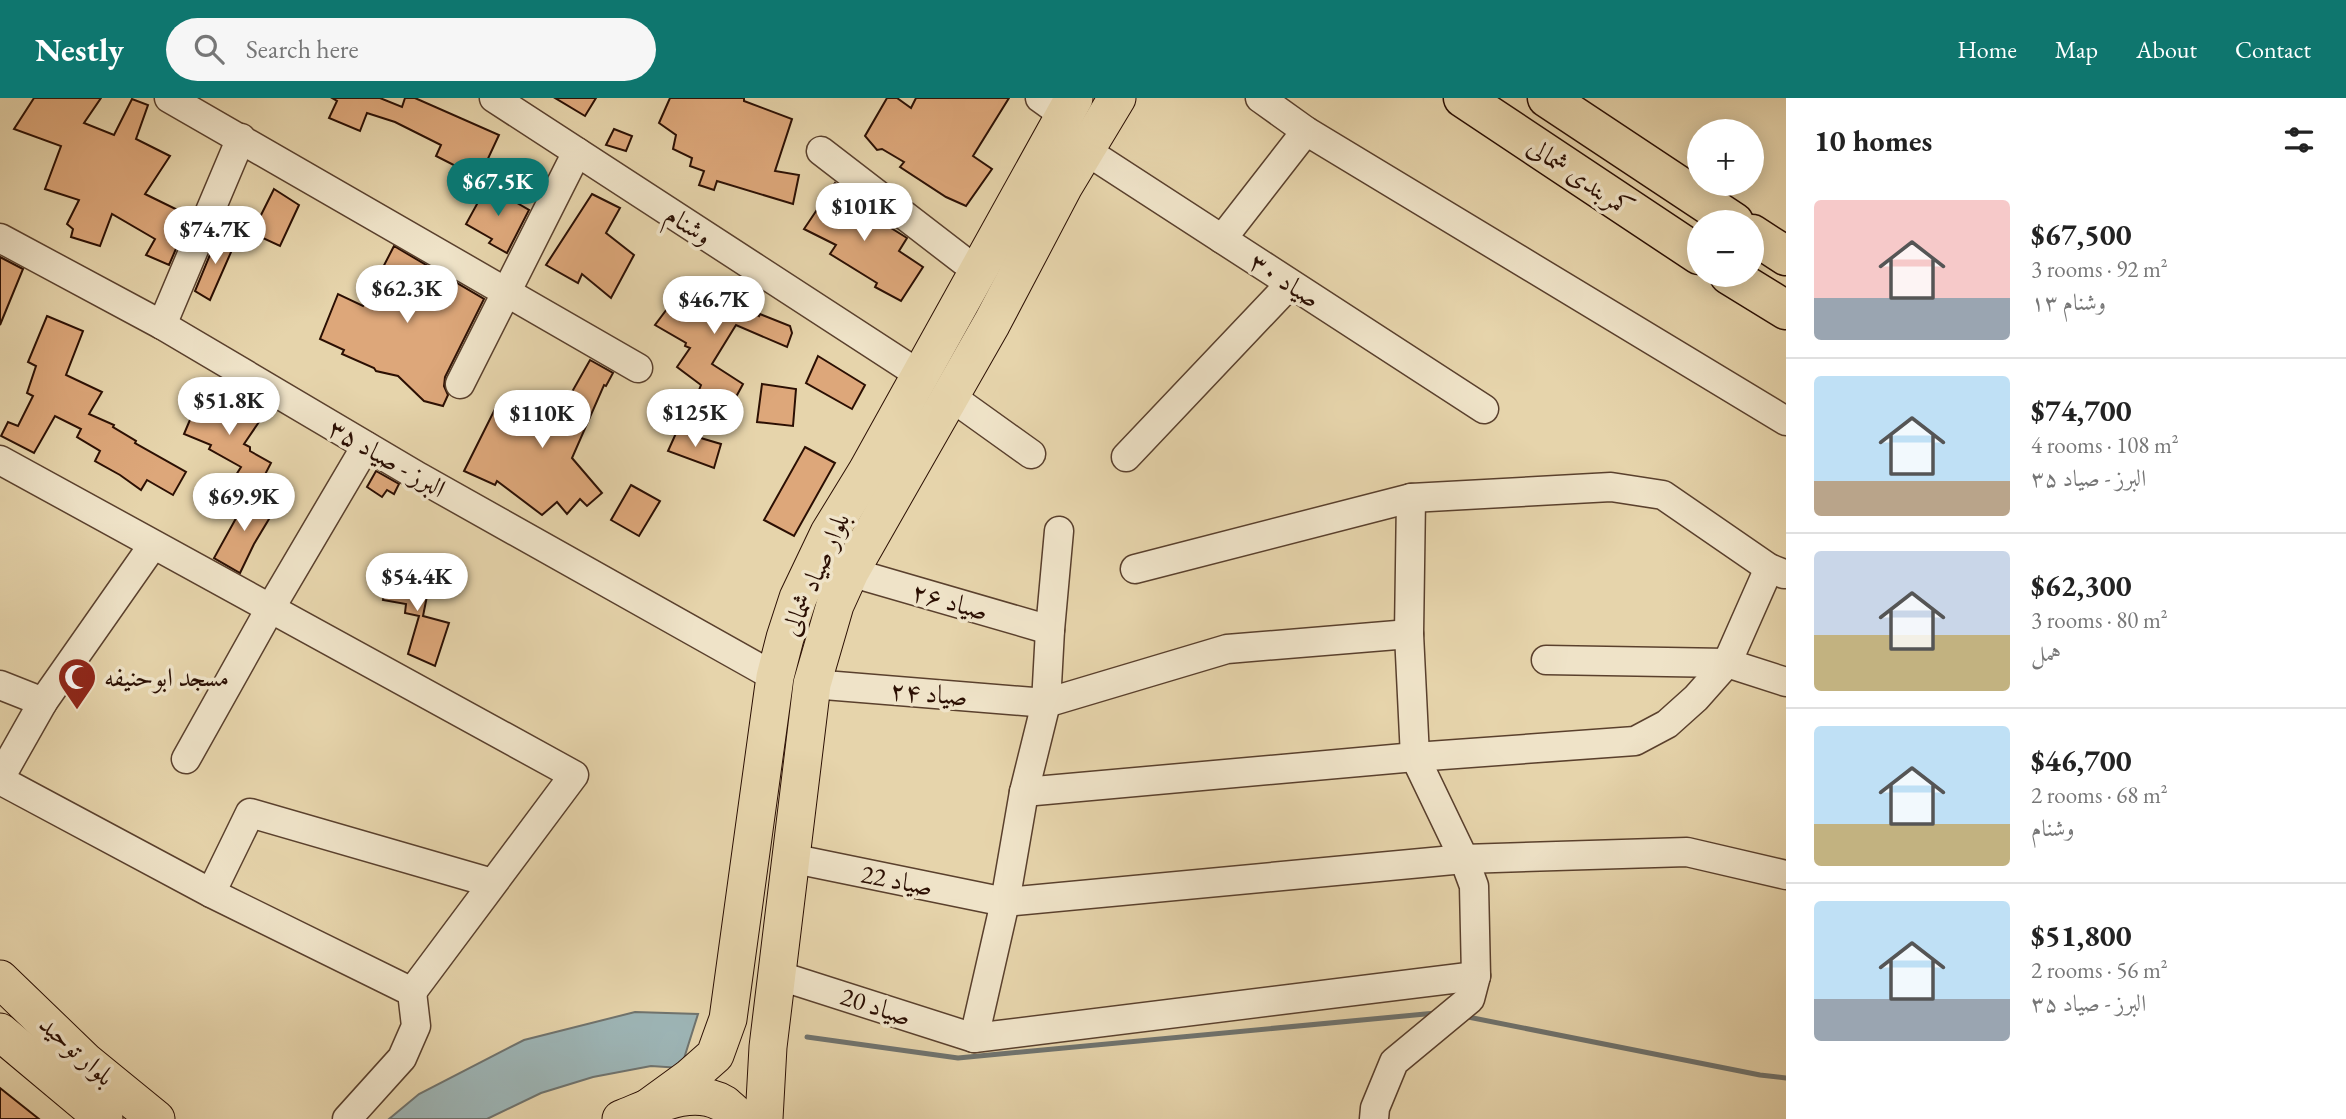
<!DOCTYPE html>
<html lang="en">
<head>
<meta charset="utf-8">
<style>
	:root { --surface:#fff; --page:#f6f6f6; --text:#222; --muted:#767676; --line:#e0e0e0; --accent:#0f766e }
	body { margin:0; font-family:"EB Garamond",Amiri,serif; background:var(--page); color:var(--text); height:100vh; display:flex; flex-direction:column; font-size:26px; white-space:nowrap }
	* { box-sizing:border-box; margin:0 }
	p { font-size:23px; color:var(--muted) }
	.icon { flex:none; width:38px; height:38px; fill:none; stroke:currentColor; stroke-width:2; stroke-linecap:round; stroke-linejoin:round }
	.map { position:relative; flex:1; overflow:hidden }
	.panel { display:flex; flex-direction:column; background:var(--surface); width:560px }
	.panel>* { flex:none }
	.controls { position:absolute; left:1687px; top:21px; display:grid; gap:14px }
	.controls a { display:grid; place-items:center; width:77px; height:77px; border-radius:50%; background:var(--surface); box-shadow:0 4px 18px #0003; font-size:35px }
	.price { position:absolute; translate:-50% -60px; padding:0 16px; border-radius:24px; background:#fff; color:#222; font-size:23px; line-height:46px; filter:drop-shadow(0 2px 4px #0008) }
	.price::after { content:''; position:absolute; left:50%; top:42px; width:21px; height:16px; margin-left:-10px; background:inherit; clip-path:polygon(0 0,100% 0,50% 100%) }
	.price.selected { background:var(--accent); color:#fff }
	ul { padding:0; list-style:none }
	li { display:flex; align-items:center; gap:21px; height:175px; padding:0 28px }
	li+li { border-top:2px solid var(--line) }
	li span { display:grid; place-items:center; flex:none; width:196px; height:140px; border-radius:7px; color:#555 }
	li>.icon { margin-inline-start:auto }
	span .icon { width:84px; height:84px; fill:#fffc; stroke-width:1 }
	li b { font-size:30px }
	h2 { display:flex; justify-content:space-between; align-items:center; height:84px; padding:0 28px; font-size:30px }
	header { display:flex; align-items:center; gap:42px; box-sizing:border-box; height:98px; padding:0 35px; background:var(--accent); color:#fff }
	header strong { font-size:33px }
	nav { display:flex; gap:38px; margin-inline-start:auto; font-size:24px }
	.search { width:490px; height:63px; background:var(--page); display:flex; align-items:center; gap:18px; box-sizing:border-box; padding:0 24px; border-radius:38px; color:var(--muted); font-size:26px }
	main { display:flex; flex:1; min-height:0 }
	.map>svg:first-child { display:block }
</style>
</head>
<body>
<header>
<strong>Nestly</strong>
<div class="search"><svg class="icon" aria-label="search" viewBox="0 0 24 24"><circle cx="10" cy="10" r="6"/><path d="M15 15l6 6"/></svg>Search here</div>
<nav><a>Home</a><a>Map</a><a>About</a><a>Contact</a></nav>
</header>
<main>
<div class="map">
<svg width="1786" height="1021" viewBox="0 0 1786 1021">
	<rect width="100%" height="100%" fill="#e6d4ab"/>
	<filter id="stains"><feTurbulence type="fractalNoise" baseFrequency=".00286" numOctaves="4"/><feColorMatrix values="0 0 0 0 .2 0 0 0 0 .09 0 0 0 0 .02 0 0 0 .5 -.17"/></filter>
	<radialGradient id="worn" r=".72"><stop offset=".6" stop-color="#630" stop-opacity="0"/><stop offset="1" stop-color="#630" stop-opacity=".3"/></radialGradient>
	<!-- water -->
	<polygon fill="#9db5b6" stroke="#6f736e" stroke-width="2" points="635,914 698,916 681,970 651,968 593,979 541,995 487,1021 389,1021 419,996 524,942"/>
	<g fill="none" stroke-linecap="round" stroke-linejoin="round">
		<!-- stream -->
		<g stroke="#6f736e" stroke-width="5">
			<polyline points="1463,918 1760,977 1786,980"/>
			<polyline points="807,939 958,960 1436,915"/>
		</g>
	</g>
	<!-- building -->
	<g fill="#dda77a" stroke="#2b0f03" stroke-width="2">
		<polygon points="34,0 101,0 84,25 114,37 132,1 148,7 136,41 170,58 145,96 190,118 169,167 146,157 155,141 112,116 100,148 71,139 73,131 67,126 79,102 45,91 61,48 14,31"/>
		<polygon points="332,0 380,0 402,9 405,0 415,0 499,37 479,80 436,58 441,47 395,24 367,15 360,33 329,20 337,3"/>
		<polygon points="555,0 596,0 585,18"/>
		<polygon points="670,0 744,0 744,3 792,21 775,73 799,77 793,106 717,83 714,92 699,87 704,73 690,68 692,60 673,51 676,37 659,25"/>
		<polygon points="887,0 897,0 911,10 916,0 1009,0 973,58 992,71 966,108 946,99 900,69 904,64 882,51 877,52 865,38"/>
		<polygon points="614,31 632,38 626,53 606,47"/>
		<polygon points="835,85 860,104 859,110 907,140 899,153 923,169 901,203 875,189 877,185 830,156 836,147 804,131"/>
		<polygon points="488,86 514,99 512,102 529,112 507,155 489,145 492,141 466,126"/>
		<polygon points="274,91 299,107 280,148 252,135"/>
		<polygon points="592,96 620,110 606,135 634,157 611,200 582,176 578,185 546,167"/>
		<polygon points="219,135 235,145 210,202 195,193"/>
		<polygon points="394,148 484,201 445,279 444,288 448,297 443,308 424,303 398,278 376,273 374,270 342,256 344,252 320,241 338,196 363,208"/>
		<polygon points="0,159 23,171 0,227"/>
		<polygon points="688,183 718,201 722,196 759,218 760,216 790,228 792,235 787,249 736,227 712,266 743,286 730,310 699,292 701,287 677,269 690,250 685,248 686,245 655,227"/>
		<polygon points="47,218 83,233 66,277 102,294 89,316 114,327 113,329 136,343 135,345 186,374 173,397 147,382 141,392 120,377 95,363 100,353 77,339 81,331 55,318 34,355 1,338 8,324 18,328 33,298 27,295 36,268 28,264"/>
		<polygon points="818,258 865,287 852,311 806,285"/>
		<polygon points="590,262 613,275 606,288 604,287 572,360 602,395 587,408 580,401 567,416 557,404 542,417 497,383 495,387 464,373 497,307 551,331"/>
		<polygon points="762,286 796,291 793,328 757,324"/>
		<polygon points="200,298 232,311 238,304 261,321 244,346 250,349 250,353 271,365 257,392 236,377 241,369 209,351 211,347 184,336"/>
		<polygon points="677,333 721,346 714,370 668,353"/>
		<polygon points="805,349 835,365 794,438 764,422"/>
		<polygon points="376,373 399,386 394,396 387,392 382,399 367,389"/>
		<polygon points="631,387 660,403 639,438 611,422"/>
		<polygon points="250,395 275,411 254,446 240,475 214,460"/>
		<polygon points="391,469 431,478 423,518 449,525 435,568 408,556 419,518 405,515 406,506 383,502"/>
		<polygon points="0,990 39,1021 0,1021"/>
	</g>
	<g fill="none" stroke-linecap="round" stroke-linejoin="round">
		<defs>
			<g id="minor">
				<polyline points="169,0 638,270"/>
				<polyline points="494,0 920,277"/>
				<polyline points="1040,0 1065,18"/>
				<polyline points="1260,0 1306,33 1786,323"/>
				<polyline points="1085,52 1484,311"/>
				<polyline points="821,53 978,174"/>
				<polyline points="0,140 162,227 419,379 775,579"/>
				<polyline points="1222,141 1306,33"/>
				<polyline points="162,227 241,40"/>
				<polyline points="460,286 577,54"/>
				<polyline points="950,298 1031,356"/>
				<polyline points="1126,359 1290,186"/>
				<polyline points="0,362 574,677 412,894"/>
				<polyline points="1135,471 1411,400 1611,389 1663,397 1769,470 1784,476"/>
				<polyline points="850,474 1050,532"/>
				<polyline points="1546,562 1727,565 1786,584"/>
				<polyline points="812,586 1046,605 1227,551 1409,536"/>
				<polyline points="0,587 43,604"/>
				<polyline points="186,661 270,511 366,348"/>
				<polyline points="0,680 43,604 153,447"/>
				<polyline points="0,682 211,795 412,894 416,928 402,960 347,1021"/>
				<polyline points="1024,694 1415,659 1635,643 1667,626 1696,600 1727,565 1769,470"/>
				<polyline points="790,760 1005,804 1464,761 1687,754 1786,777"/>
				<polyline points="211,795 250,715 492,785"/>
				<polyline points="777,877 974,940 1476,878"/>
				<polyline points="974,940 1005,804 1024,694 1046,605 1050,532 1059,433"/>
				<polyline points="1374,1021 1375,1010 1394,964 1470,901 1476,878 1474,788 1464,761 1415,659 1409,536 1411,400"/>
			</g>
			<g id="major">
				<polyline points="0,881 85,963 156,1021"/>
				<polyline points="0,934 104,1021"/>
				<polyline points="645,1012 689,980 715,957 728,921 775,579 785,540 798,500 829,435 867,373 1074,0"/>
				<path d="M621 1021C652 1009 692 986 724 1006 730 1011 735 1016 741 1021"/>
				<polyline points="764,1021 768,949 812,586 835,507 850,474 992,225 1064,88 1117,0"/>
			</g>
			<g id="highway">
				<polyline points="1463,0 1699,157"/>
				<polyline points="1547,0 1734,124"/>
				<polyline points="1752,136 1786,158"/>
				<polyline points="1729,177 1786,212"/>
			</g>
		</defs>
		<!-- minor casing -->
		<use href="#minor" stroke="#5a402d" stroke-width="31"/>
		<!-- major casing -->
		<use href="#major" stroke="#2b0f03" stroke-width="39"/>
		<!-- highway casing -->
		<use href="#highway" stroke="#2b0f03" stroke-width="41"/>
		<!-- minor -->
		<use href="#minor" stroke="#efe3c8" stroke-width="28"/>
		<!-- major -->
		<use href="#major" stroke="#e6d4ab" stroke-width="37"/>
		<!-- highway -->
		<use href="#highway" stroke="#e6d4ab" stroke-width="38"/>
	</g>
	<!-- icons -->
	<defs>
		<symbol id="mosque-pin" viewBox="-11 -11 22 30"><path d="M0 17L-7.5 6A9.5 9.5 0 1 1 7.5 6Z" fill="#8f2418" stroke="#efe3c8"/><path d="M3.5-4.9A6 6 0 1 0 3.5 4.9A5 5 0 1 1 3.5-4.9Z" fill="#fff"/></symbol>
	</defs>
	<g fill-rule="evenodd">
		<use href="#mosque-pin" x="55" y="557" width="44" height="60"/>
	</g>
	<g text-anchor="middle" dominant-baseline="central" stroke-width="7" stroke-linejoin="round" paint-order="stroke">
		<!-- street labels -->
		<g font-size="26" fill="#2b0f03" stroke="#efe3c8">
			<text transform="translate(1581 79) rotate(34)">کمربندی شمالی</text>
			<text transform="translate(689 127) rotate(33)">وشنام</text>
			<text transform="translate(1285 182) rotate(33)">صیاد ۳۰</text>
			<text transform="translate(387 360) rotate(30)">البرز - صیاد ۳۵</text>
			<text transform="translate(815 476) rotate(-66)">بلوار صیاد شمالی</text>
			<text transform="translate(950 503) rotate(16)">صیاد ۲۶</text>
			<text transform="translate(929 595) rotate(5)">صیاد ۲۴</text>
			<text transform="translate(897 782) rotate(11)">صیاد 22</text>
			<text transform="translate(876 908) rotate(18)">صیاد 20</text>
			<text transform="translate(77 952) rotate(42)">بلوار توحید</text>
		</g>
		<!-- poi labels -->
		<g font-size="26" fill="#2b0f03" stroke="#efe3c8" text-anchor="start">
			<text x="104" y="579">مسجد ابوحنیفه</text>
		</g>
	</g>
	<rect width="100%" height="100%" filter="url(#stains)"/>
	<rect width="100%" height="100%" fill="url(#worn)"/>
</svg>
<div class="controls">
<a>+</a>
<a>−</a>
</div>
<b class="price selected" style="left:498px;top:120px">$67.5K</b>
<b class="price" style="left:864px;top:145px">$101K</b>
<b class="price" style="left:215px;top:168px">$74.7K</b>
<b class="price" style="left:407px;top:227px">$62.3K</b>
<b class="price" style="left:714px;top:238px">$46.7K</b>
<b class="price" style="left:229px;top:339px">$51.8K</b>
<b class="price" style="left:695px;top:351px">$125K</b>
<b class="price" style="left:542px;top:352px">$110K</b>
<b class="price" style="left:244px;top:435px">$69.9K</b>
<b class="price" style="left:417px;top:515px">$54.4K</b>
</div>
<section class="panel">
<h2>10 homes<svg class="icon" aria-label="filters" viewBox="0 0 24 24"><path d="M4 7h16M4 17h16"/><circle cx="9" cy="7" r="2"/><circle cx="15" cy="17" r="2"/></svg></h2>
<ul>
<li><span style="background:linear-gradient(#f6c9c9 70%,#9aa5b1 0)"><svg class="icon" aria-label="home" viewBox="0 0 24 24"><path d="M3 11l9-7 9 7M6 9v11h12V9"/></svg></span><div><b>$67,500</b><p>3 rooms · 92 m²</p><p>وشنام ۱۳</p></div></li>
<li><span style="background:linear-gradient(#bfe0f5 75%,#b9a48a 0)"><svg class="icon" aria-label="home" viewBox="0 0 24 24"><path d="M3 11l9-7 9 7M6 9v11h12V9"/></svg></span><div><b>$74,700</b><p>4 rooms · 108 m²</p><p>البرز - صیاد ۳۵</p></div></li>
<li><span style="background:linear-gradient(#c9d6e8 60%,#c2b280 0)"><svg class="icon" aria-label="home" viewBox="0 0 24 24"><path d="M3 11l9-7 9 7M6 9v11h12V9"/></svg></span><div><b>$62,300</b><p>3 rooms · 80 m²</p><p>همل</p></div></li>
<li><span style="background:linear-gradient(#bfe0f5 70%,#c2b280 0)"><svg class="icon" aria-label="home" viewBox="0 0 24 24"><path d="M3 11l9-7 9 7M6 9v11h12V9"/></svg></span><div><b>$46,700</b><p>2 rooms · 68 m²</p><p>وشنام</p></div></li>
<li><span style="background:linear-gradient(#bfe0f5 70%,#9aa5b1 0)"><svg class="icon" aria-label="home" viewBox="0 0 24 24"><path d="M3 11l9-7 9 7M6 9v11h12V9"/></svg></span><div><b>$51,800</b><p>2 rooms · 56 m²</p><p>البرز - صیاد ۳۵</p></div></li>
</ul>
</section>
</main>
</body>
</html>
